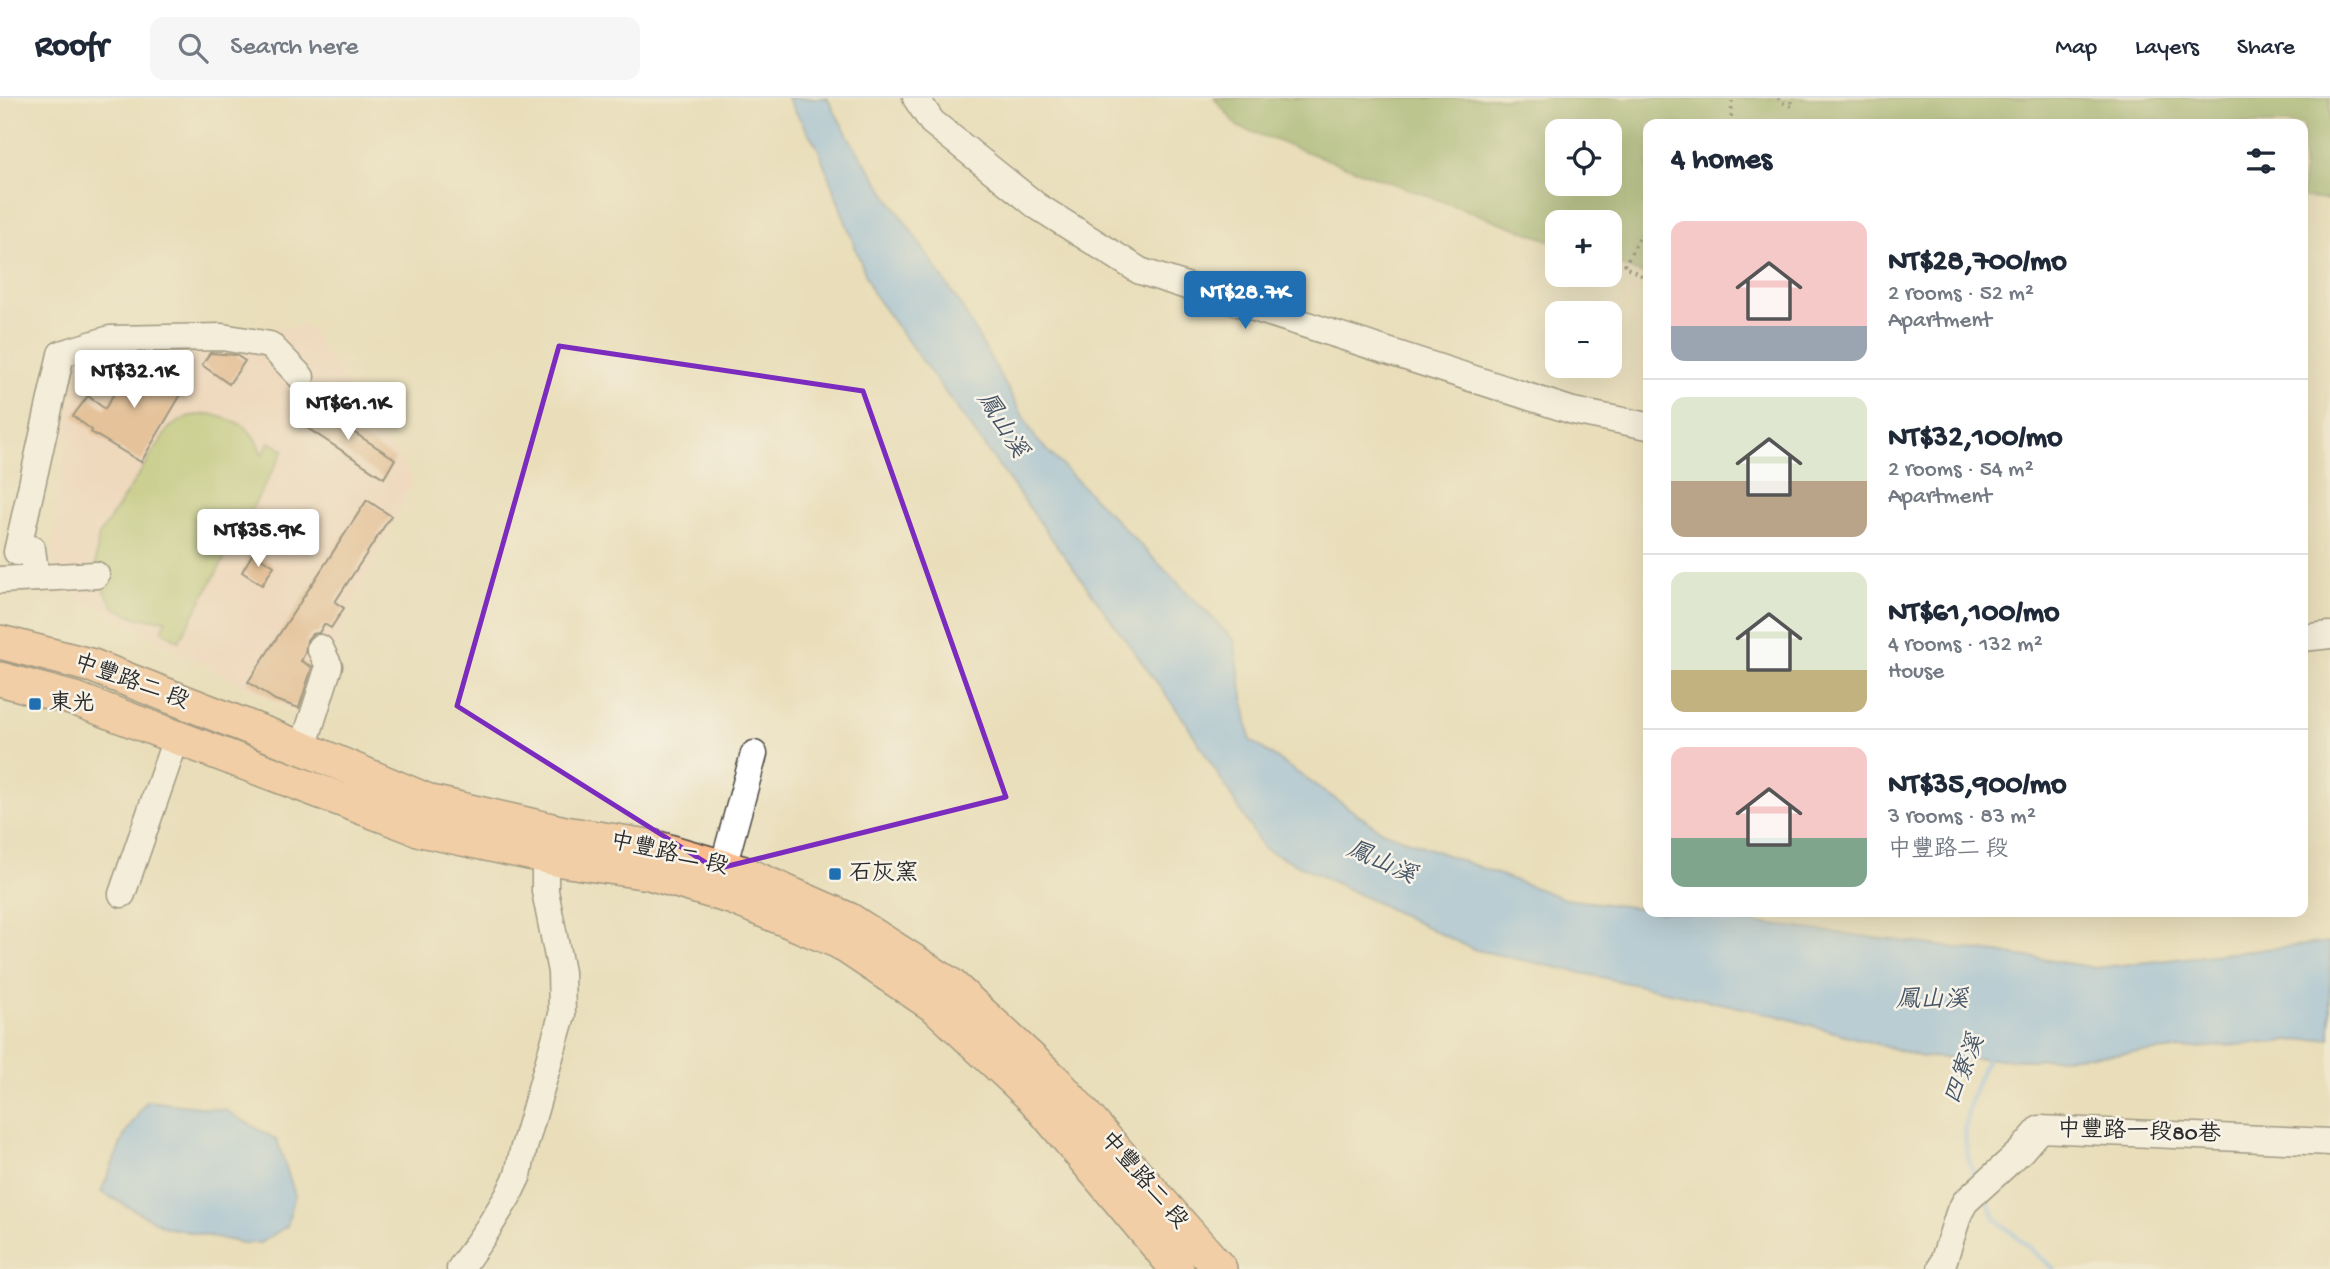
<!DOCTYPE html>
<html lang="en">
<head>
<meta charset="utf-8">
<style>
	:root { --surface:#fff; --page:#f6f6f7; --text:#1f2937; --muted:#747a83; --line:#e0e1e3; --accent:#1f6fb2 }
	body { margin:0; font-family:"Gochi Hand","LXGW WenKai TC",sans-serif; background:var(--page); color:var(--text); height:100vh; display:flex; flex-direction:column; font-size:26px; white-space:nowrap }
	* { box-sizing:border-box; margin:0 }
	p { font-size:23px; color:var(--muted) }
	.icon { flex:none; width:38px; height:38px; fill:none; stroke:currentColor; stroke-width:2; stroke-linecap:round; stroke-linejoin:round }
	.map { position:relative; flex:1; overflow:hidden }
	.drawer { position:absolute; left:1643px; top:21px; width:665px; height:798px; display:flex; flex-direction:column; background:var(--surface); border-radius:14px; box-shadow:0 7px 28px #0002 }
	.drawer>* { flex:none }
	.fabs { position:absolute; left:1545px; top:21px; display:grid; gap:14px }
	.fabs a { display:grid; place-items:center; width:77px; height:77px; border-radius:14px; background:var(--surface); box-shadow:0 7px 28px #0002; font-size:35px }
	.price { position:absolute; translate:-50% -60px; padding:0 16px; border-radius:7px; background:#fff; color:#222; font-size:23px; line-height:46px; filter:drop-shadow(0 2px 4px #0008) }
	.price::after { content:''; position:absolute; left:50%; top:42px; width:21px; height:16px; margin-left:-10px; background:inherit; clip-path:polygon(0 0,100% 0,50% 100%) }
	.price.selected { background:var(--accent); color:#fff }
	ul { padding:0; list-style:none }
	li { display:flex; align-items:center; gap:21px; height:175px; padding:0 28px }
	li+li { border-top:2px solid var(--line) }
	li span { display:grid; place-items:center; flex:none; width:196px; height:140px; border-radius:14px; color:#555 }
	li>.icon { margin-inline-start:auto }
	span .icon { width:84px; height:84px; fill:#fffc; stroke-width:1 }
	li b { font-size:30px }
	h2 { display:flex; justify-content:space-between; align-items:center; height:84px; padding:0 28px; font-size:30px }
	header { display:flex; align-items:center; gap:42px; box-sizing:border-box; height:98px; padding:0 35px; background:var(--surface); border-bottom:2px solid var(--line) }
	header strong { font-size:33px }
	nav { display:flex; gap:38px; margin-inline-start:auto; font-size:24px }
	.search { width:490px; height:63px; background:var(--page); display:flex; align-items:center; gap:18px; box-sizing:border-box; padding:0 24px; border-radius:14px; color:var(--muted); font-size:26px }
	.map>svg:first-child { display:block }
</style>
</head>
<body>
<header>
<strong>Roofr</strong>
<div class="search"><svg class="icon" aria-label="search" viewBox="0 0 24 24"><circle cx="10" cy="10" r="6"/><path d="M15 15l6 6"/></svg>Search here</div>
<nav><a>Map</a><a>Layers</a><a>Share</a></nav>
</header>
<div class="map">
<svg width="2330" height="1171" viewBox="0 0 2330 1171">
	<rect width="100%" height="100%" fill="#f7f3e8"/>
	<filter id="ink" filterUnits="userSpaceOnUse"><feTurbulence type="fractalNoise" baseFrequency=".0143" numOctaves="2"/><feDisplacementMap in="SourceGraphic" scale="14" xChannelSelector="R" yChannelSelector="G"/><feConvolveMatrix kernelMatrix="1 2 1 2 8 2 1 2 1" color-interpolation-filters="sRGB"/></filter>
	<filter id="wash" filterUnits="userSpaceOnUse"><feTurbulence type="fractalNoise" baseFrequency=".00686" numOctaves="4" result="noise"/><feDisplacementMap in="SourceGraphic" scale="28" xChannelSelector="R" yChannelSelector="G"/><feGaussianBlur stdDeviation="1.57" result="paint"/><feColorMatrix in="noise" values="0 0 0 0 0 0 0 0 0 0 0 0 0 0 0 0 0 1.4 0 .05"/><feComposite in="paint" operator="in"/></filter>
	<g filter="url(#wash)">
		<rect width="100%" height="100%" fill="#eadeba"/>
		<!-- built -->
		<polygon fill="#f5d2c2" points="307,228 414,382 346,520 310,622 70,496 56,497 53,445 77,251"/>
		<!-- green -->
		<path fill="#a7bf64" stroke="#697548" stroke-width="2" d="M211 316C240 325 252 326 262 357L269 344 284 352 179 543 162 533 166 522 138 520 115 510 101 488 96 463 98 439 169 330 189 318Z"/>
		<!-- forest -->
		<path fill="#85a65a" stroke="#586842" stroke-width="2" fill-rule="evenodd" d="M1214 0H2330V102L2303 100V26H1648V178L1610 164V124H1558L1557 145 1238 29ZM1558 33H1610V86H1558Z"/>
		<!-- water -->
		<g fill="#81b8f0" stroke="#56728e" stroke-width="2">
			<polygon points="787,0 827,0 851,43 958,203 1036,341 1234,542 1250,642 1382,733 1565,801 1648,811 1648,814 1670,814 2037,860 2095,870 2330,844 2330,940 2034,962 1922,959 1775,917 1472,851 1263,750 1187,626 872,194 818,50"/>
			<polygon points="147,1003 225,1012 277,1042 295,1097 287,1128 260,1145 243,1145 165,1129 101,1094 125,1036"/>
		</g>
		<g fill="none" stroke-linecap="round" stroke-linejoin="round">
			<!-- stream -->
			<g stroke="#81b8f0" stroke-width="5">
				<path d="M1977 1083C1954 1038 1969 1000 1989 956"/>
				<polyline points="1985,1098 1996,1121 2054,1171"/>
			</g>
		</g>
		<g id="blocks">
			<!-- building -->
			<g fill="#e09f72">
				<polygon points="210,255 236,257 245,263 229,286 202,267"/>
				<polygon points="135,259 186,288 141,364 91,334 92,332 73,318 88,298 105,311"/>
				<polygon points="313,308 395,361 384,380 301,326"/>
				<polygon points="367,402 391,418 335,504 344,510 331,530 324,526 319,535 312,536 307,542 305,555 301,563 312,569 299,610 275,602 248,584"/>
				<polygon points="253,455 274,468 262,487 242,474"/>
			</g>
		</g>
	</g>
	<g filter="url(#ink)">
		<use href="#blocks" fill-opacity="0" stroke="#484640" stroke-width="2"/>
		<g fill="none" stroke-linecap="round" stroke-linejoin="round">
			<defs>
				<g id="minor">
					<polyline points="916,0 932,24 1037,108 1140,173 1573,313 1648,328"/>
					<polyline points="36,480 32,451 17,454 61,256 110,241 222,239 270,247 301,279"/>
					<polyline points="0,482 96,477"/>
					<polyline points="2303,540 2330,537"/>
					<polyline points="303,650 329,568 320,550"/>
					<polyline points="723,769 754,656"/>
					<polyline points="122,796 172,652 182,641"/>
					<polyline points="460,1171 487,1132 508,1098 518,1077 523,1053 562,917 561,874 545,793 545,759"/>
					<polyline points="1941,1171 1959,1115 1965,1104 2021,1053 2040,1031 2330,1044"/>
				</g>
				<g id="major">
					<polyline points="0,544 93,568 317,656 431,704 565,735 655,749 741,774 848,821 951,887 1056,984 1220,1171"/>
					<polyline points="0,581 78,602 421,732 561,762 649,775 733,800 839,844 936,909 1035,1002 1177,1171"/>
				</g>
			</defs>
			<!-- minor casing -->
			<use href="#minor" stroke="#484640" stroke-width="29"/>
			<!-- major casing -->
			<use href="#major" stroke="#484640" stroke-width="36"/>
			<!-- path -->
			<g stroke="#484640" stroke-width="3.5" stroke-dasharray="2 5" stroke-linecap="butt">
				<polyline points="1778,0 1780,3 1792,9 1790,0"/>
				<polyline points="1731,26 1732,0"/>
				<polyline points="1648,133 1643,133 1624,168 1648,181"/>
			</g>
			<!-- minor -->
			<use href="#minor" stroke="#fff" stroke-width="26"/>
			<!-- major -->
			<use href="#major" stroke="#fbbb8c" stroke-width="33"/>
		</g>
	</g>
	<!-- marked area -->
	<path d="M0 0H2330V1171H0ZM559 248 863 293 1006 699 716 771 457 608Z" fill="#eadeba" fill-opacity=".55" fill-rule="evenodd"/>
	<path fill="none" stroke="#7b2cbf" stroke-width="5" stroke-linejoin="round" d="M559 248 863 293 1006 699 716 771 457 608Z"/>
	<!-- markers -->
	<g fill="#1f6fb2" stroke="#f7f3e8" stroke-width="2.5">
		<rect x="28" y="599" width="14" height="14" rx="3.5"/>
		<rect x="828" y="769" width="14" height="14" rx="3.5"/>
	</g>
	<g text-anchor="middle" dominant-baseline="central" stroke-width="5" stroke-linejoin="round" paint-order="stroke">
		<!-- street labels -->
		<g font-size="23" fill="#2b2b2b" stroke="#f7f3e8">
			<text transform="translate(131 585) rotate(20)">中豐路二 段</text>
			<text transform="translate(669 757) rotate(13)">中豐路二 段</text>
			<text transform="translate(2139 1035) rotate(2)">中豐路一段80巷</text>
			<text transform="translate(1143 1083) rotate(49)">中豐路二 段</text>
		</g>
		<!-- poi labels -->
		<g font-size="23" fill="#2b2b2b" stroke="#f7f3e8" text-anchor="start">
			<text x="49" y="606">東光</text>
			<text x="849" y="776">石灰窯</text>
		</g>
		<!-- water labels -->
		<g font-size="24" font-style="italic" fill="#455566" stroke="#f7f3e8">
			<text transform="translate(1001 328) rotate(58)">鳳山溪</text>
			<text transform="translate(1381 766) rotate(24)">鳳山溪</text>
			<text x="1932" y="903">鳳山溪</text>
			<text transform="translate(1966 972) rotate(-69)">四寮溪</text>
		</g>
	</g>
</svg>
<div class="fabs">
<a><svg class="icon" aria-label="locate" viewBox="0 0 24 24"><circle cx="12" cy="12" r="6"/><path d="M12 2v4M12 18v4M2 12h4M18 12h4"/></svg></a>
<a>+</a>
<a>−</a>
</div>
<b class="price selected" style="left:1245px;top:233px">NT$28.7K</b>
<b class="price" style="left:134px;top:312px">NT$32.1K</b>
<b class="price" style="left:348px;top:344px">NT$61.1K</b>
<b class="price" style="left:258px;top:471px">NT$35.9K</b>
<section class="drawer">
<h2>4 homes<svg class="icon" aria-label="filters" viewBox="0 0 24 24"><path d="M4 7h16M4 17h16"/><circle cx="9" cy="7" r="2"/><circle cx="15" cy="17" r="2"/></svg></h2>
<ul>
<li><span style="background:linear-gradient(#f6c9c9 75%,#9aa5b1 0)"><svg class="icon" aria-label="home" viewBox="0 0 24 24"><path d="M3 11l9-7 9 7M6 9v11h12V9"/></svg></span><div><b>NT$28,700/mo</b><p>2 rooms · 52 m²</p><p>Apartment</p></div></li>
<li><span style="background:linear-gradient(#dfe7d0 60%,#b9a48a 0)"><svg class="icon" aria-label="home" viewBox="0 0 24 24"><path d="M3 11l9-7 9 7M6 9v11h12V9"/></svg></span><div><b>NT$32,100/mo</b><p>2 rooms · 54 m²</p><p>Apartment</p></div></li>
<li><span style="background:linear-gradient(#dfe7d0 70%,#c2b280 0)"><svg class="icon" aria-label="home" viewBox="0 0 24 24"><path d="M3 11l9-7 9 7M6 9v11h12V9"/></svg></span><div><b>NT$61,100/mo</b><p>4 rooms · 132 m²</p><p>House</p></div></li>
<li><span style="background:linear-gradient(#f6c9c9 65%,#7fa58c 0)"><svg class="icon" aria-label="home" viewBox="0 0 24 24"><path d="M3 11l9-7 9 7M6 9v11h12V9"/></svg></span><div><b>NT$35,900/mo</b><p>3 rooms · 83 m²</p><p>中豐路二 段</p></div></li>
</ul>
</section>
</div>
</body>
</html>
